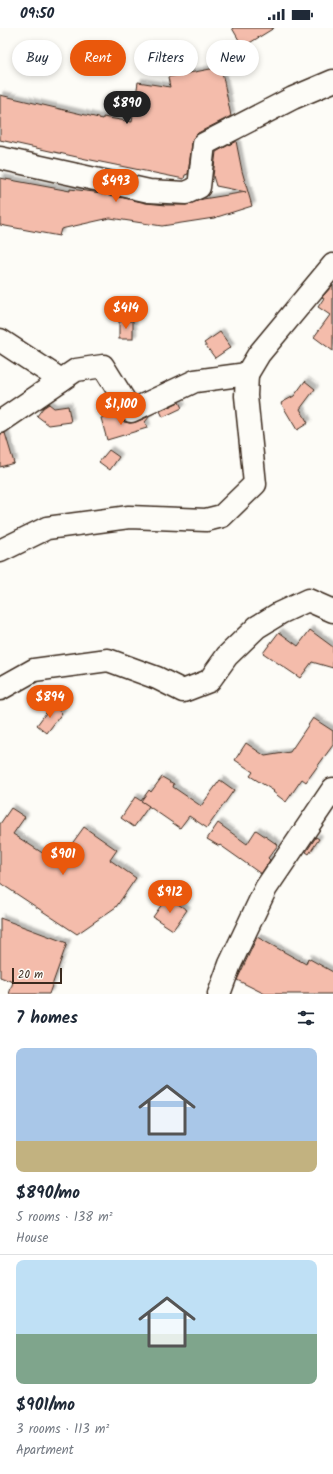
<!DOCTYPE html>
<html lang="en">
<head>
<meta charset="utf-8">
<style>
	:root { --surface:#fff; --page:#f2f2f3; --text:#1f2937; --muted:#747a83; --line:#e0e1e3; --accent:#ea580c }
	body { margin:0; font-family:Kalam,sans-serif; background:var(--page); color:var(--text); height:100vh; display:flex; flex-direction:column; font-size:15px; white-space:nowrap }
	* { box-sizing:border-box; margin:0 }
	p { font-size:13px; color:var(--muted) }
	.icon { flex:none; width:22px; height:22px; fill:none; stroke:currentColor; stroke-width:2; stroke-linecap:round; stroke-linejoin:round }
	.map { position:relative; height:966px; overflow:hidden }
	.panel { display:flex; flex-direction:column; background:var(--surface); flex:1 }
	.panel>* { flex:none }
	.guide { position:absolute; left:12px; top:12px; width:309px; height:36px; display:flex; gap:8px }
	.scale { position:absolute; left:12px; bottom:10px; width:50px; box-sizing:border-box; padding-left:4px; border:2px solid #3b2a1e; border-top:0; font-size:11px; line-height:14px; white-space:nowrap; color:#3b2a1e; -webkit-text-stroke:3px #fdfcf7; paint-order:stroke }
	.price { position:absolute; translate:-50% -34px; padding:0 9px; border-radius:14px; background:var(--accent); color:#fff; font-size:13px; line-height:26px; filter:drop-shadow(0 1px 2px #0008) }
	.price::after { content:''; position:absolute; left:50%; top:24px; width:12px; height:9px; margin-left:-6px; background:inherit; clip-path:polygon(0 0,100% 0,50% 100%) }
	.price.active { background:#222; color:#fff }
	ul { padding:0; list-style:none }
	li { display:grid; align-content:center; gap:8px; height:212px; padding:0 16px }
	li+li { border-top:1px solid var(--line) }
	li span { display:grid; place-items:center; height:124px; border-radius:8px; color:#555 }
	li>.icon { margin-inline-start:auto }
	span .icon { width:72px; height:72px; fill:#fffc; stroke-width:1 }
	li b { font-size:17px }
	h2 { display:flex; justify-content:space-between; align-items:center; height:48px; padding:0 16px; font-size:17px }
	.tag { padding:0 14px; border-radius:18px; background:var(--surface); box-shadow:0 2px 6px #0003; font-size:14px; line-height:36px }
	.tag.active { background:var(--accent); color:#fff }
	.status { display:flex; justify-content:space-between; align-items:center; height:28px; padding:0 20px; background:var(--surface); direction:ltr }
	.status svg { height:11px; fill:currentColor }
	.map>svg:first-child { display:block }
</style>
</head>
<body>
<div class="status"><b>09:50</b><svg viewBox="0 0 49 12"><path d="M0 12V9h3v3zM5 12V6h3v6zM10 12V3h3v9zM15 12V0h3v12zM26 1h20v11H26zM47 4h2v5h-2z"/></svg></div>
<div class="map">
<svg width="333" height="966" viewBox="0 0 333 966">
	<defs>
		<filter id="shadow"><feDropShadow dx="3.5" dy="-3.5" stdDeviation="1" flood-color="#0004"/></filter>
	</defs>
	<rect width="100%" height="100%" fill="#fdfcf7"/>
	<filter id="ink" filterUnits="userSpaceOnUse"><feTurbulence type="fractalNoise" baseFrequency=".025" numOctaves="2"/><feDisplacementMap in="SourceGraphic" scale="8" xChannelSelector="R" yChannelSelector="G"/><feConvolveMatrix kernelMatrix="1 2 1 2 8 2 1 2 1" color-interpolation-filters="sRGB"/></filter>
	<g filter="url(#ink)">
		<!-- building -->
		<g fill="#f4bcab" stroke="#3b2a1e" filter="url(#shadow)">
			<polygon points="232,0 274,0 243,19"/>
			<polygon points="221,39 231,88 198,105 194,109 192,115 188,146 185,147 184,151 86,131 0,112 0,67 103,91 103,89 132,94 138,54 170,59 168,49"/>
			<polygon points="236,113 242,143 252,178 214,190 162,198 110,190 61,201 59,208 0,197 0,150 70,163 70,161 102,165 146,175 166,177 186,177 203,171 246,164 216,158 213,148 216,124"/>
			<polygon points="333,257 333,323 314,309 330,287 318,279 324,270 322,269"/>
			<rect x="119" y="293" width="14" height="18"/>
			<polygon points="220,304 231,319 215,330 204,315"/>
			<polygon points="305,353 315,361 300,381 308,395 297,402 281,375 294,368"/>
			<polygon points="179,374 182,380 163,389 160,383"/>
			<polygon points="49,376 54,380 68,378 71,394 49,397 37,388 43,380"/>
			<polygon points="117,384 124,394 130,395 136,394 150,388 145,394 147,400 107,412 101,390"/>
			<polygon points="5,405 14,435 0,439 0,406"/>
			<polygon points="109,422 119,429 110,442 99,434"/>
			<polygon points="310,602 333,619 333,640 312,634 300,650 263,625 279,604 298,618"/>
			<polygon points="52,677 62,685 47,705 37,697"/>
			<polygon points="313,690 333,703 333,717 306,754 302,751 286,774 273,764 274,763 250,748 253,744 235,732 246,715 265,728 290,724"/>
			<polygon points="162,749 174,756 173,759 201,778 220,752 234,762 207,800 189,788 180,800 141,773 149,762 151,764"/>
			<polygon points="135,769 149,778 134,799 121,790"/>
			<polygon points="11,780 25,789 13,806 58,835 84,799 117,822 110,832 136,850 116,879 77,906 0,855 0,796"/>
			<polygon points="218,795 247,816 256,802 278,817 268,830 270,832 261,846 220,817 219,818 207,811"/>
			<polygon points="316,809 319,811 309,826 306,824"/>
			<polygon points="167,869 187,882 173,902 153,889"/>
			<polygon points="0,890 67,915 49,966 9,966 13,954 0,949"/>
			<polygon points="257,909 306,936 308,930 333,944 333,966 265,966 237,952"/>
		</g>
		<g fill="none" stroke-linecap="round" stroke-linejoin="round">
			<defs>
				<g id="minor">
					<polyline points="0,130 149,163 186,165 199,159 204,116 293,70 333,53"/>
					<polyline points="0,312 61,352"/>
					<polyline points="0,394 76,342 103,338 131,383 195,353 247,346 259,326 333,237"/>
					<polyline points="0,523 47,500 129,489 206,492 222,488 255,456 246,368 247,346"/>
					<polyline points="0,661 34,642 108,632 157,650 183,663 209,653 227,628 257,599 280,585 308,572 333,583"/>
					<polyline points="219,966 230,936 266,860 333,761"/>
				</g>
			</defs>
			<!-- minor casing -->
			<use href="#minor" stroke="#3b2a1e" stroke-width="25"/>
			<!-- minor -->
			<use href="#minor" stroke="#fdfcf7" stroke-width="22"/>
		</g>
	</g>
</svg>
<div class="scale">20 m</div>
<b class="price active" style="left:127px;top:97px">$890</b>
<b class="price" style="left:116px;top:175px">$493</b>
<b class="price" style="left:126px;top:302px">$414</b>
<b class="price" style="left:121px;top:398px">$1,100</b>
<b class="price" style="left:50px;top:691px">$894</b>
<b class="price" style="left:63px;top:848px">$901</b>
<b class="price" style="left:170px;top:886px">$912</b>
<div class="guide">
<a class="tag">Buy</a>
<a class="tag active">Rent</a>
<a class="tag">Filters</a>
<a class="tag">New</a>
</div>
</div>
<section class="panel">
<h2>7 homes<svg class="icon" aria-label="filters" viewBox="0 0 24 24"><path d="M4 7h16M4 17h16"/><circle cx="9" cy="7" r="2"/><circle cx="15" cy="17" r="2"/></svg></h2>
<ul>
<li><span style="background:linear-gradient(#a9c7e8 75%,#c2b280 0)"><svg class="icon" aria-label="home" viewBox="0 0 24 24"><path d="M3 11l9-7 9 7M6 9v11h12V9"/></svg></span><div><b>$890/mo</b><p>5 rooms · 138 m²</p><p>House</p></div></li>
<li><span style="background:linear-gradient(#bfe0f5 60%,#7fa58c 0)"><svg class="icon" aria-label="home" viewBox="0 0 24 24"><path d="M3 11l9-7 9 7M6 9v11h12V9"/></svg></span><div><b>$901/mo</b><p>3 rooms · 113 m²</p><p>Apartment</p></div></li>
</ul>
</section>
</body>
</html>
